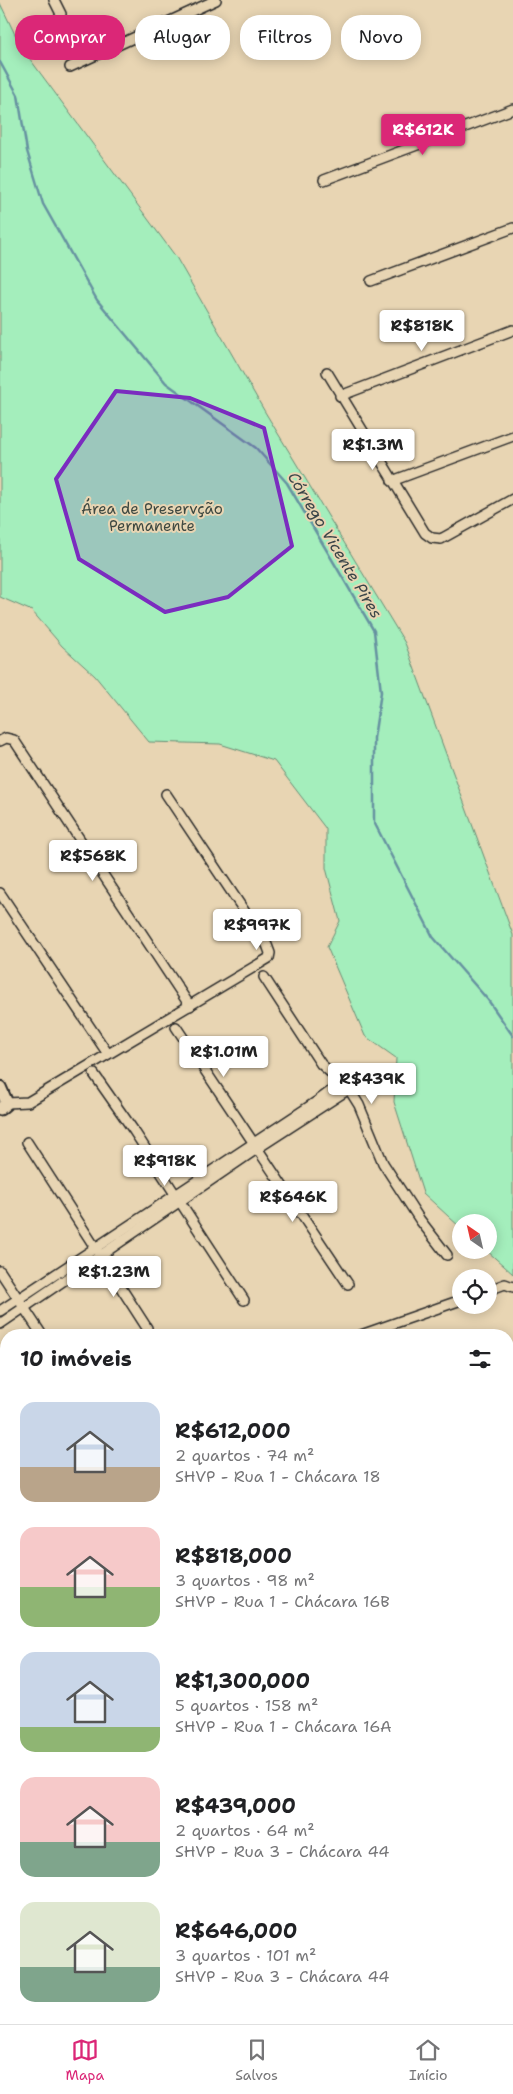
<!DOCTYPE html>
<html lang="pt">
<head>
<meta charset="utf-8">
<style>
	:root { --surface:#fff; --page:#f6f6f6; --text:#202124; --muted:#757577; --line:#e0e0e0; --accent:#db2777 }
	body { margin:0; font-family:"Shantell Sans",sans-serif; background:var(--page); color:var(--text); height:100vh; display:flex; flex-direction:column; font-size:19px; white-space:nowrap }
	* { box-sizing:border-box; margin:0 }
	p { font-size:16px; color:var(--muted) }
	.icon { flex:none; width:28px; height:28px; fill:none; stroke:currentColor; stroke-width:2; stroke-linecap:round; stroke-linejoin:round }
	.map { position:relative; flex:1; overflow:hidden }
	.panel { position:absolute; left:0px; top:1329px; width:514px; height:696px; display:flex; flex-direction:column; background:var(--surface); border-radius:20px 20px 0 0; box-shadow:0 2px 12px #0003 }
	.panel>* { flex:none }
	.hud { position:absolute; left:15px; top:15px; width:484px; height:45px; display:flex; gap:10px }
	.needle { width:32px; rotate:326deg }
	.fabs { position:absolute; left:452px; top:1214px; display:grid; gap:10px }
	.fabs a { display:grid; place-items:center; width:45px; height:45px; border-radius:50%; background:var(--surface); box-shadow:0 2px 12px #0003; font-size:25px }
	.price { position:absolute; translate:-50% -42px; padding:0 11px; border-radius:5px; background:#fff; color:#222; font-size:16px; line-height:32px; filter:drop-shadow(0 1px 2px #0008) }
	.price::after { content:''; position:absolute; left:50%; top:30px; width:15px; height:11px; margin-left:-8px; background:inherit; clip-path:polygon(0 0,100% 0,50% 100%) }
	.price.on { background:var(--accent); color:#fff }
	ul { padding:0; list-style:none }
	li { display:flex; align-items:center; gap:15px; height:125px; padding:0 20px }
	li span { display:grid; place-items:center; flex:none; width:140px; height:100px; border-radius:15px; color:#555 }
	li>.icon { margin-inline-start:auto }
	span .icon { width:60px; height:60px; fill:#fffc; stroke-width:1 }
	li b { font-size:21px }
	h2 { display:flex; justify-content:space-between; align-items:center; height:60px; padding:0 20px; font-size:21px }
	.chip { padding:0 18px; border-radius:20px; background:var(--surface); box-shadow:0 2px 12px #0003; font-size:18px; line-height:45px }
	.chip.on { background:var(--accent); color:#fff }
	.tabs { display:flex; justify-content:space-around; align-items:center; height:70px; border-top:1px solid var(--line); background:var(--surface); font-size:14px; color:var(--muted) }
	.tabs a { display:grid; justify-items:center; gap:2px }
	.tabs .on { color:var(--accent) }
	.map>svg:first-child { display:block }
</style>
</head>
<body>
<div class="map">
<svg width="513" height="2024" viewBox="0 0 513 2024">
	<rect width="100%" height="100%" fill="#e8d5b3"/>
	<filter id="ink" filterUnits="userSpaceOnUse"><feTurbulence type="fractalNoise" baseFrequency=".02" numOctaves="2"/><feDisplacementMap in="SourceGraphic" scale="10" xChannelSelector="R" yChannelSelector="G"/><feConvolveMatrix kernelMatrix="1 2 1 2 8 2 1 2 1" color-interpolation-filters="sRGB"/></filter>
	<g filter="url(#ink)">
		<!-- green -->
		<g fill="#a4eebc" stroke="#688c74">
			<polygon points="0,3 21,47 176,257 265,412 405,643 513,935 513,1274 486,1250 489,1250 489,1222 461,1222 461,1228 423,1193 394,1102 396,1058 365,1036 327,947 340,921 326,868 326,829 274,761 220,744 149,742 95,676 62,646 32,611 0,597"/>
			<polygon points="6,1478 6,1731 0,1736 0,1483"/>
		</g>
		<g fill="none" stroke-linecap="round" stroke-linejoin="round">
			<!-- stream -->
			<polyline stroke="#6692a0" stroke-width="2.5" points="0,62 18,95 27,151 43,204 97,300 166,383 256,448 287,483 374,631 381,692 374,738 374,822 433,937 488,1000 513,1036"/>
			<defs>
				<g id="minor">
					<polyline points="54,0 61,14"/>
					<polyline points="70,67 216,0"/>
					<polyline points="324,180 513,109"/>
					<polyline points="371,281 513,228"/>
					<polyline points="327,372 425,533 432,538 441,539 513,499"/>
					<polyline points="340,396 513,330"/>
					<polyline points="392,481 513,436"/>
					<polyline points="0,741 6,738 14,740 190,1006"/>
					<polyline points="0,893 108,1054"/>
					<polyline points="264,977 321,1064 349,1089 359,1105 383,1163 420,1220 447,1255"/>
					<polyline points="176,1027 348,1284"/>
					<polyline points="94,1074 134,1131 244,1300"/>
					<polyline points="7,1103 28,1102 269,958 270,953 267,945 166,794"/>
					<polyline points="27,1142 147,1328"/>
					<polyline points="0,1271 42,1335"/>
					<polyline points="489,1290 505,1284 513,1287"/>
					<polyline points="0,1311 316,1102 343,1082"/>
					<polyline points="0,1324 258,1148 349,1089"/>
					<polyline points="361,1335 461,1300"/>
					<polyline points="508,1377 513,1375"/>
					<polyline points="508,1482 513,1481"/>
					<polyline points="508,1542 513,1570"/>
					<polyline points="508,1657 513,1656"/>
					<polyline points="6,1731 4,1737 6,1742"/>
					<polyline points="508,1776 513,1774"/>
					<polyline points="508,1865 513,1863"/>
					<polyline points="401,2024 408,2019"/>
				</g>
				<g id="tertiary">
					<polyline points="0,1087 7,1103 0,1109"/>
					<polyline points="0,1455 6,1450"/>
				</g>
				<g id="secondary">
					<polyline points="0,1384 6,1394"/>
					<polyline points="424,2019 427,2024"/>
				</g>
			</defs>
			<!-- minor casing -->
			<use href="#minor" stroke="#2b2b2b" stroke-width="12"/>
			<!-- tertiary casing -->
			<use href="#tertiary" stroke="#2b2b2b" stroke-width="15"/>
			<!-- secondary casing -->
			<use href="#secondary" stroke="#2b2b2b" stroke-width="16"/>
			<!-- minor -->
			<use href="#minor" stroke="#e8d5b3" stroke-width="9"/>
			<!-- tertiary -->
			<use href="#tertiary" stroke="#e8d5b3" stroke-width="11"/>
			<!-- secondary -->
			<use href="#secondary" stroke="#e8d5b3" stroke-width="12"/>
		</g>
	</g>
	<!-- marked area -->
	<path fill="#7b2cbf" fill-opacity="0.2" stroke="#7b2cbf" stroke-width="4" stroke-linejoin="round" d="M116 391 190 398 264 428 292 546 228 597 165 612 79 559 56 479Z"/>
	<g text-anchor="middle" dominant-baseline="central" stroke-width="4" stroke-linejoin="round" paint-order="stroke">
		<!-- park labels -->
		<g font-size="15" fill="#3d4841" stroke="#e8d5b3">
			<text x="152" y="509">Área de Preservção<tspan x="152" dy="17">Permanente</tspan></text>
		</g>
		<!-- water labels -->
		<g font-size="16" font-style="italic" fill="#3a4548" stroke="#e8d5b3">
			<text transform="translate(335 545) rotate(59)">Córrego Vicente Pires</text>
		</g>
	</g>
</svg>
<div class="fabs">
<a><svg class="needle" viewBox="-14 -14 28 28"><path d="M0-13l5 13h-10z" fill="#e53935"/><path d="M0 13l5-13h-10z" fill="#757577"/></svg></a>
<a><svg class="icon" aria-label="locate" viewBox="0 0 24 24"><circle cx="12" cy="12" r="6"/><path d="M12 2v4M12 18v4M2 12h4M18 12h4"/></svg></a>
</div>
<b class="price on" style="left:423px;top:156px">R$612K</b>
<b class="price" style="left:422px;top:352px">R$818K</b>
<b class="price" style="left:373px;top:471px">R$1.3M</b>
<b class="price" style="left:93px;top:882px">R$568K</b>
<b class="price" style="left:257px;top:951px">R$997K</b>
<b class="price" style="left:224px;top:1078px">R$1.01M</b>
<b class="price" style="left:372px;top:1105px">R$439K</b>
<b class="price" style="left:165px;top:1187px">R$918K</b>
<b class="price" style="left:293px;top:1223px">R$646K</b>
<b class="price" style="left:114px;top:1298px">R$1.23M</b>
<div class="hud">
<a class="chip on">Comprar</a>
<a class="chip">Alugar</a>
<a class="chip">Filtros</a>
<a class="chip">Novo</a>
</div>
<section class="panel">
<h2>10 imóveis<svg class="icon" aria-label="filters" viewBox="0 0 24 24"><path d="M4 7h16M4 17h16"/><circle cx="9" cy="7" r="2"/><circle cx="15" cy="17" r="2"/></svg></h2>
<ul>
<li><span style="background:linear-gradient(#c9d6e8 65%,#b9a48a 0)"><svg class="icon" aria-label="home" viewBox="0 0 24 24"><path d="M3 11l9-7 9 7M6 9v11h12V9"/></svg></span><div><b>R$612,000</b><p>2 quartos · 74 m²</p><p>SHVP - Rua 1 - Chácara 18</p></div></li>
<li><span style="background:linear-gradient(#f6c9c9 60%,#8fb573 0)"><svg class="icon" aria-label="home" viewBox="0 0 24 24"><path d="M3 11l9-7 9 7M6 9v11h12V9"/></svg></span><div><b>R$818,000</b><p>3 quartos · 98 m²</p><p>SHVP - Rua 1 - Chácara 16B</p></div></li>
<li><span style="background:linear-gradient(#c9d6e8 75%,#8fb573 0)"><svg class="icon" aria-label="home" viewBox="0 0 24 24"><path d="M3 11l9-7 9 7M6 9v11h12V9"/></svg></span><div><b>R$1,300,000</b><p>5 quartos · 158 m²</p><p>SHVP - Rua 1 - Chácara 16A</p></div></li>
<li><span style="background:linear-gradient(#f6c9c9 65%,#7fa58c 0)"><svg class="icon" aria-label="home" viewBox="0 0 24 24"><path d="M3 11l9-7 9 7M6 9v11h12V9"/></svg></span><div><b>R$439,000</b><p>2 quartos · 64 m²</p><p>SHVP - Rua 3 - Chácara 44</p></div></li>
<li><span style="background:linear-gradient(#dfe7d0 65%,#7fa58c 0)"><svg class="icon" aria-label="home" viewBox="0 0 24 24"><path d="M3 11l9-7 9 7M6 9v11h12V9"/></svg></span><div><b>R$646,000</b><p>3 quartos · 101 m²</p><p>SHVP - Rua 3 - Chácara 44</p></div></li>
</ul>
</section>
</div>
<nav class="tabs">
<a class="on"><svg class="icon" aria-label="map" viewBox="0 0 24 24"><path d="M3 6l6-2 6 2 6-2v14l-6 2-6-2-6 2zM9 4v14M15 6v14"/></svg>Mapa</a>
<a><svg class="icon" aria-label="saved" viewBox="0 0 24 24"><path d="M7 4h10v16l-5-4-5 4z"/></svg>Salvos</a>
<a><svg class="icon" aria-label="home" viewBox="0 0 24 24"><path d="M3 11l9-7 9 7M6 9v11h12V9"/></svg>Início</a>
</nav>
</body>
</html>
